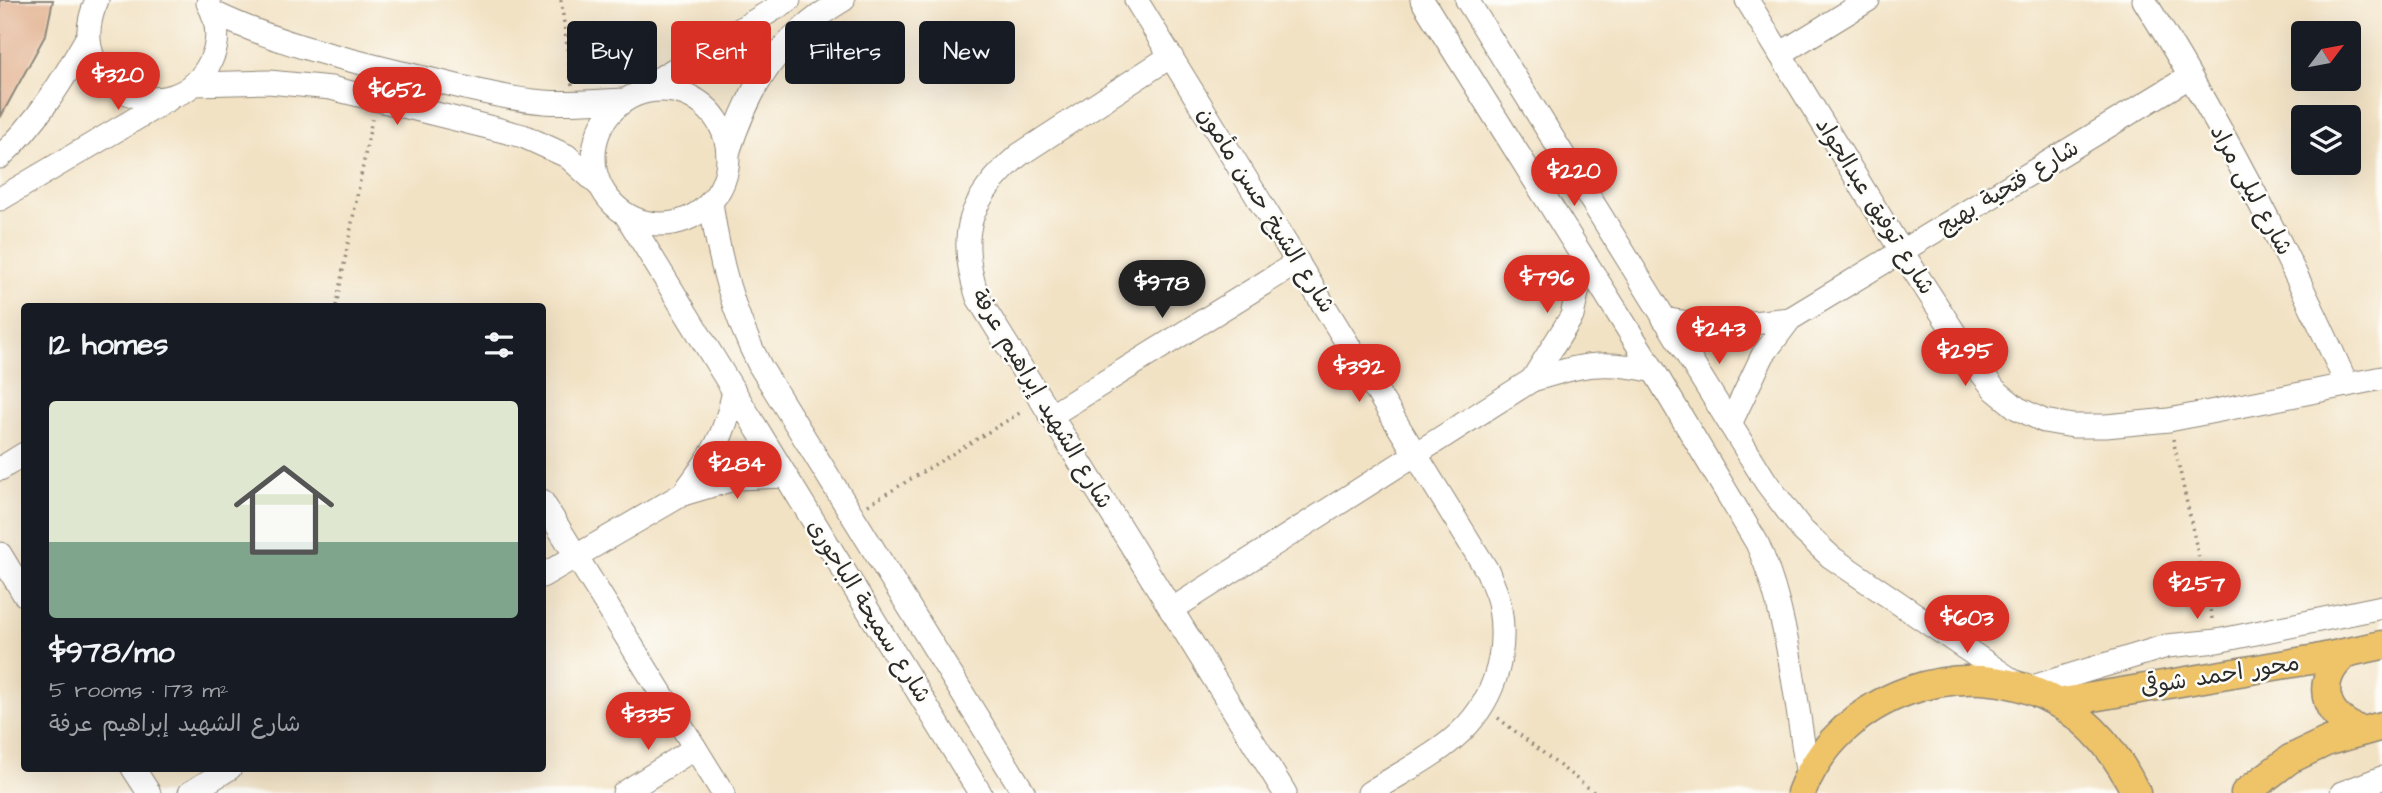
<!DOCTYPE html>
<html lang="en">
<head>
<meta charset="utf-8">
<style>
	:root { --surface:#171b24; --page:#20242c; --text:#f1f3f6; --muted:#9ea1a6; --line:#363941; --accent:#d93025 }
	body { margin:0; font-family:"Architects Daughter","Playpen Sans Arabic",sans-serif; background:var(--page); color:var(--text); height:100vh; display:flex; flex-direction:column; font-size:26px; white-space:nowrap }
	* { box-sizing:border-box; margin:0 }
	p { font-size:23px; color:var(--muted) }
	.icon { flex:none; width:38px; height:38px; fill:none; stroke:currentColor; stroke-width:2; stroke-linecap:round; stroke-linejoin:round }
	.map { position:relative; flex:1; overflow:hidden }
	.details { position:absolute; left:21px; top:303px; width:525px; height:469px; display:flex; flex-direction:column; background:var(--surface); border-radius:7px; box-shadow:0 7px 28px #0002 }
	.details>* { flex:none }
	.hud { position:absolute; left:567px; top:21px; width:665px; height:63px; display:flex; gap:14px }
	.needle { width:46px; rotate:58deg }
	.tools { position:absolute; left:2291px; top:21px; display:grid; gap:14px }
	.tools a { display:grid; place-items:center; width:70px; height:70px; border-radius:7px; background:var(--surface); box-shadow:0 7px 28px #0002; font-size:35px }
	.price { position:absolute; translate:-50% -60px; padding:0 16px; border-radius:24px; background:var(--accent); color:#fff; font-size:23px; line-height:46px; filter:drop-shadow(0 2px 4px #0008) }
	.price::after { content:''; position:absolute; left:50%; top:42px; width:21px; height:16px; margin-left:-10px; background:inherit; clip-path:polygon(0 0,100% 0,50% 100%) }
	.price.selected { background:#222; color:#fff }
	ul { padding:0; list-style:none }
	li { display:grid; align-content:center; gap:14px; height:371px; padding:0 28px }
	li+li { border-top:2px solid var(--line) }
	li span { display:grid; place-items:center; height:217px; border-radius:7px; color:#555 }
	li>.icon { margin-inline-start:auto }
	span .icon { width:126px; height:126px; fill:#fffc; stroke-width:1 }
	li b { font-size:30px }
	h2 { display:flex; justify-content:space-between; align-items:center; height:84px; padding:0 28px; font-size:30px }
	.tag { padding:0 24px; border-radius:7px; background:var(--surface); box-shadow:0 7px 28px #0002; font-size:24px; line-height:63px }
	.tag.selected { background:var(--accent); color:#fff }
	.map>svg:first-child { display:block }
</style>
</head>
<body>
<div class="map">
<svg width="2382" height="793" viewBox="0 0 2382 793">
	<rect width="100%" height="100%" fill="#fdfcf7"/>
	<filter id="ink" filterUnits="userSpaceOnUse"><feTurbulence type="fractalNoise" baseFrequency=".0143" numOctaves="2"/><feDisplacementMap in="SourceGraphic" scale="14" xChannelSelector="R" yChannelSelector="G"/><feConvolveMatrix kernelMatrix="1 2 1 2 8 2 1 2 1" color-interpolation-filters="sRGB"/></filter>
	<filter id="wash" filterUnits="userSpaceOnUse"><feTurbulence type="fractalNoise" baseFrequency=".00686" numOctaves="4" result="noise"/><feDisplacementMap in="SourceGraphic" scale="28" xChannelSelector="R" yChannelSelector="G"/><feGaussianBlur stdDeviation="1.57" result="paint"/><feColorMatrix in="noise" values="0 0 0 0 0 0 0 0 0 0 0 0 0 0 0 0 0 1.4 0 .05"/><feComposite in="paint" operator="in"/></filter>
	<g filter="url(#wash)">
		<rect width="100%" height="100%" fill="#f2e2c4"/>
		<g id="blocks">
			<!-- building -->
			<polygon fill="#e2b08f" points="0,0 53,0 46,34 0,118"/>
		</g>
	</g>
	<g filter="url(#ink)">
		<use href="#blocks" fill-opacity="0" stroke="#8e8678" stroke-width="2"/>
		<g fill="none" stroke-linecap="round" stroke-linejoin="round">
			<defs>
				<g id="minor">
					<path d="M97 0C57 88 176 138 211 60 220 41 218 21 208 3"/>
					<path d="M1136 0 1488 572C1492 584 1499 596 1500 608 1508 657 1493 705 1454 738 1430 759 1397 775 1369 793"/>
					<path d="M1422 0 1654 371 1757 543C1789 615 1795 698 1808 776"/>
					<polyline points="1467,0 1766,482 1802,530 1831,557 2019,685"/>
					<polyline points="1747,0 1902,252 1976,366 1995,390 2017,408 2044,421 2073,426 2106,426 2169,420 2382,378"/>
					<path d="M2144 0C2221 123 2288 252 2347 385"/>
					<path d="M214 13C274 42 337 57 402 73 449 83 496 98 544 102 571 104 597 101 624 100"/>
					<polyline points="1780,54 1868,0"/>
					<path d="M1171 56 1019 155C969 198 956 234 978 298L1285 793"/>
					<polyline points="194,84 269,82 331,88 496,129 523,136 567,156 599,185"/>
					<polyline points="642,89 789,0"/>
					<circle cx="661" cy="157" r="67"/>
					<path d="M728 153C750 84 780 37 843 0"/>
					<path d="M0 157C37 123 63 80 88 36"/>
					<polyline points="0,199 169,99"/>
					<path d="M711 202C719 261 733 313 760 366L1024 793"/>
					<polyline points="626,215 980,793"/>
					<path d="M1664 319C1709 329 1744 324 1790 319"/>
					<polyline points="1532,380 1572,316 1577,293 1581,257"/>
					<polyline points="1050,416 1298,262"/>
					<polyline points="1730,424 1763,355 1790,319 2189,77"/>
					<polyline points="0,469 24,454"/>
					<path d="M683 494C712 455 724 440 734 391"/>
					<polyline points="542,501 723,793"/>
					<polyline points="0,554 24,594"/>
					<polyline points="542,576 683,494 737,478 786,476"/>
					<path d="M1171 610 1532 380C1582 365 1602 359 1654 371"/>
					<polyline points="2026,689 2167,646 2217,641 2382,607"/>
					<polyline points="133,768 149,793"/>
					<polyline points="190,793 230,768"/>
					<polyline points="624,793 695,748"/>
					<polyline points="2342,793 2382,778"/>
				</g>
				<g id="major">
					<path d="M2349 652C2313 676 2321 719 2363 731"/>
					<polyline points="2057,703 2316,659 2382,645"/>
					<path d="M1801 793C1838 695 1964 649 2056 702 2094 724 2117 754 2136 793"/>
					<polyline points="2245,793 2290,759 2328,741 2382,726"/>
				</g>
			</defs>
			<!-- minor casing -->
			<use href="#minor" stroke="#8e8678" stroke-width="25"/>
			<!-- major casing -->
			<use href="#major" stroke="#8e8678" stroke-width="31"/>
			<!-- path -->
			<g stroke="#8e8678" stroke-width="3.5" stroke-dasharray="2 5" stroke-linecap="butt">
				<polyline points="561,0 572,85"/>
				<polyline points="336,306 372,119"/>
				<polyline points="2173,439 2213,623"/>
				<polyline points="868,505 1023,411"/>
				<polyline points="1498,718 1595,793"/>
			</g>
			<!-- minor -->
			<use href="#minor" stroke="#fff" stroke-width="23"/>
			<!-- major -->
			<use href="#major" stroke="#efc469" stroke-width="28"/>
		</g>
	</g>
	<g text-anchor="middle" dominant-baseline="central" stroke-width="5" stroke-linejoin="round" paint-order="stroke">
		<!-- street labels -->
		<g font-size="23" fill="#2b2b2b" stroke="#fdfcf7">
			<text transform="translate(2008 187) rotate(-31)">شارع فتحية بهيج</text>
			<text transform="translate(2251 190) rotate(61)">شارع ليلى مراد</text>
			<text transform="translate(1875 206) rotate(58)">شارع توفيق عبدالجواد</text>
			<text transform="translate(1266 210) rotate(58)">شارع الشيخ حسن مأمون</text>
			<text transform="translate(1042 399) rotate(59)">شارع الشهيد إبراهيم عرفة</text>
			<text transform="translate(869 611) rotate(58)">شارع سميحة الباجورى</text>
			<text transform="translate(2220 675) rotate(-9)">محور احمد شوقى</text>
		</g>
	</g>
</svg>
<div class="tools">
<a><svg class="needle" viewBox="-14 -14 28 28"><path d="M0-13l5 13h-10z" fill="#e53935"/><path d="M0 13l5-13h-10z" fill="#9ea1a6"/></svg></a>
<a><svg class="icon" aria-label="layers" viewBox="0 0 24 24"><path d="M12 4l9 5-9 5-9-5zM3 14l9 5 9-5"/></svg></a>
</div>
<b class="price" style="left:118px;top:112px">$320</b>
<b class="price" style="left:397px;top:127px">$652</b>
<b class="price" style="left:1574px;top:208px">$220</b>
<b class="price" style="left:1547px;top:315px">$796</b>
<b class="price selected" style="left:1162px;top:320px">$978</b>
<b class="price" style="left:1719px;top:366px">$243</b>
<b class="price" style="left:1965px;top:388px">$295</b>
<b class="price" style="left:1359px;top:404px">$392</b>
<b class="price" style="left:737px;top:501px">$284</b>
<b class="price" style="left:2197px;top:621px">$257</b>
<b class="price" style="left:1967px;top:655px">$603</b>
<b class="price" style="left:648px;top:752px">$335</b>
<div class="hud">
<a class="tag">Buy</a>
<a class="tag selected">Rent</a>
<a class="tag">Filters</a>
<a class="tag">New</a>
</div>
<section class="details">
<h2>12 homes<svg class="icon" aria-label="filters" viewBox="0 0 24 24"><path d="M4 7h16M4 17h16"/><circle cx="9" cy="7" r="2"/><circle cx="15" cy="17" r="2"/></svg></h2>
<ul>
<li><span style="background:linear-gradient(#dfe7d0 65%,#7fa58c 0)"><svg class="icon" aria-label="home" viewBox="0 0 24 24"><path d="M3 11l9-7 9 7M6 9v11h12V9"/></svg></span><div><b>$978/mo</b><p>5 rooms · 173 m²</p><p>شارع الشهيد إبراهيم عرفة</p></div></li>
</ul>
</section>
</div>
</body>
</html>
